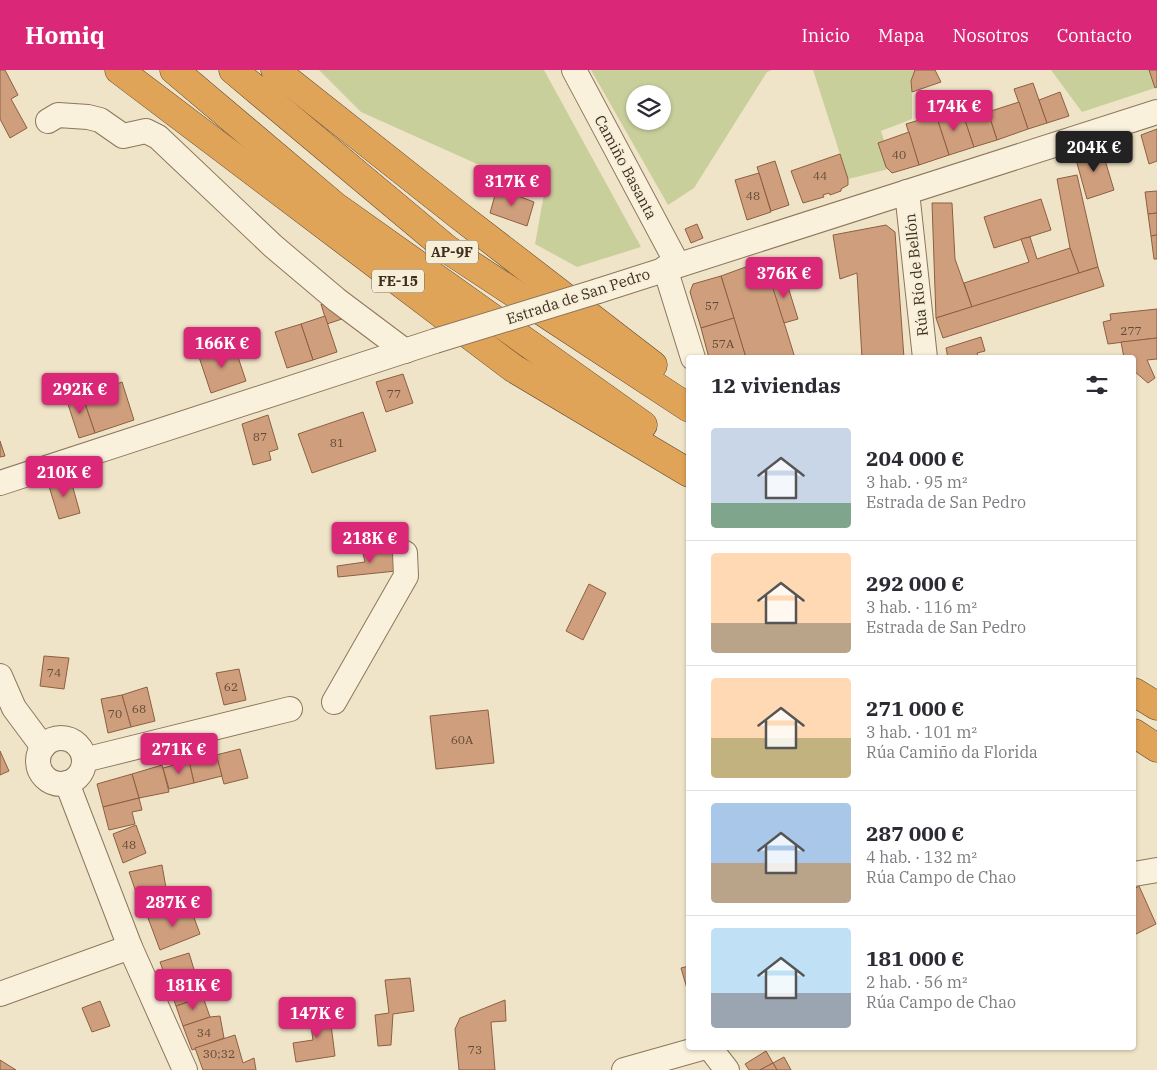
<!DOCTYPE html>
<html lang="es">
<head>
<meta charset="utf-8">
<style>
	:root { --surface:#fff; --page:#f7f7f7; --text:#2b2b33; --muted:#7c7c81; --line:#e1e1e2; --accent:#db2777 }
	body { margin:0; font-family:"IBM Plex Serif",serif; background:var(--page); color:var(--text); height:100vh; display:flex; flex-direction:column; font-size:19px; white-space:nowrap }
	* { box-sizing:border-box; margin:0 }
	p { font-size:16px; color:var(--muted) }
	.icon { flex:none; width:28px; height:28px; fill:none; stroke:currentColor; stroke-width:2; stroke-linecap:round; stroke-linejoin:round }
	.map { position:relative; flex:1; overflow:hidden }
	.panel { position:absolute; left:686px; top:285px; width:450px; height:695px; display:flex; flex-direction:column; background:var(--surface); border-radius:5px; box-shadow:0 1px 4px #0004 }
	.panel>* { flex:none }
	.buttons { position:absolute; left:626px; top:15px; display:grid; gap:10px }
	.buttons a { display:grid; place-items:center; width:45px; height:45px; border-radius:50%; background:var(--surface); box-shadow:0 1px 4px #0004; font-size:25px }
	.price { position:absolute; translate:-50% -42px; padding:0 11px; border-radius:5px; background:var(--accent); color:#fff; font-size:16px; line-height:32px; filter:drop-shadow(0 1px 2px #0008) }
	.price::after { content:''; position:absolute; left:50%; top:30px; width:15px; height:11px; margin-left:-8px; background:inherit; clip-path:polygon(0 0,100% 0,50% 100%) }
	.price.selected { background:#222; color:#fff }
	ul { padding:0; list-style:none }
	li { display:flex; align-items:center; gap:15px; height:125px; padding:0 25px }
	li+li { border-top:1px solid var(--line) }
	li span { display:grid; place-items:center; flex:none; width:140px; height:100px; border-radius:5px; color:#555 }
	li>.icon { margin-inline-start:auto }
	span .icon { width:60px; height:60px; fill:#fffc; stroke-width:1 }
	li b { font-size:21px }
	h2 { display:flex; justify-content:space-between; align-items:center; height:60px; padding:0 25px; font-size:21px }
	header { display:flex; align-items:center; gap:30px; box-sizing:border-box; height:70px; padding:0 25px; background:var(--accent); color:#fff }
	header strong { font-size:24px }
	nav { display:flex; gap:28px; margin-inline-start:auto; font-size:18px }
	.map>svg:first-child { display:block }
</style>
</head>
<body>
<header>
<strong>Homiq</strong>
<nav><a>Inicio</a><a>Mapa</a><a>Nosotros</a><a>Contacto</a></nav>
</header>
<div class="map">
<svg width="1157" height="1000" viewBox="0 0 1157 1000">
	<rect width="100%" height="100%" fill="#f0e4c8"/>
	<!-- green -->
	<g fill="#c9cf9b" fill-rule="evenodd">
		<polygon points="319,0 544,0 641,177 577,197 535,174 544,124 361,42"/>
		<path d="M591 0H772L767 2 694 118 668 135ZM635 24H662V51H635Z"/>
		<polygon points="813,0 915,0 911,11 912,22 912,49 881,61 893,98 848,109"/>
		<polygon points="1051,0 1149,0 1155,18 1082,42"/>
	</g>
	<!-- building -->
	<g fill="#cf9f7d" stroke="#8d5f41">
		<polygon points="0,0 5,0 18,25 11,29 27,58 10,68 0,49"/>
		<polygon points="915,0 935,0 941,12 912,22 911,11"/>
		<polygon points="1149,0 1157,0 1157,17 1155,18"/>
		<polygon points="1033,13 1047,53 1028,59 1014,19"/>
		<polygon points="1060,22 1069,46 1047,53 1039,30"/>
		<polygon points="1019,32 1028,59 997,70 988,42"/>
		<polygon points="943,36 948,49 963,44 974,77 949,85 934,39"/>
		<polygon points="986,36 997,70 974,77 963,44"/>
		<polygon points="936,45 949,85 919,95 906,54"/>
		<polygon points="1157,59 1157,91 1149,94 1141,65"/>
		<polygon points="909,62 919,95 892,103 886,97 878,73"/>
		<polygon points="1101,77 1114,120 1087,129 1075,86"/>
		<polygon points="840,84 848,109 848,115 841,119 841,121 830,125 829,123 823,125 824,127 803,133 791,101"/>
		<polygon points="775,91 789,135 771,141 757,97"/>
		<polygon points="759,103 771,142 747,150 735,110"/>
		<polygon points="1077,105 1098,197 1079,203 1070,178 1057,109"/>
		<polygon points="497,118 534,132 527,156 490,143"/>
		<polygon points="1157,121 1157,143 1148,144 1145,122"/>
		<polygon points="1041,129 1051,160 994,178 984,147"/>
		<polygon points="932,133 952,133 955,189 972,237 936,248"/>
		<polygon points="1157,143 1157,165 1151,166 1148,144"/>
		<polygon points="697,154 703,168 691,173 685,159"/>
		<polygon points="886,155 895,162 904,288 862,288 857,203 840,209 833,165"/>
		<polygon points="1157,165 1157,189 1154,189 1151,166"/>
		<polygon points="1030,167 1037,189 1070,178 1079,203 972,237 964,213 1029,192 1021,169"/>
		<polygon points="762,191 766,194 795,288 746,288 721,206"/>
		<polygon points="1098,197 1104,216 943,268 936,248"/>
		<polygon points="784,204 798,249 784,253 770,209"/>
		<polygon points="721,206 734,248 701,258 690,222 693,214"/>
		<polygon points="321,234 340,241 342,249 327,254"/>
		<polygon points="1157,239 1157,268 1108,274 1103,252 1111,250 1110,244"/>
		<polygon points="325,246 337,282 313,290 301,254"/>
		<polygon points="734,248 746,288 709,288 701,258"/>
		<polygon points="301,254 313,290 287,298 275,262"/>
		<polygon points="981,267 985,281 977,283 979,288 948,288 946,278"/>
		<polygon points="1157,268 1157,289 1147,290 1155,308 1148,313 1134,301 1134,288 1124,288 1121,272"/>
		<polygon points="234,275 246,311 211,323 199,287"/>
		<polygon points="403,304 413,333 386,342 376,312"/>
		<polygon points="122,312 134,350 95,363 81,322 106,314 107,317"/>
		<polygon points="81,322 95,363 79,368 66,328"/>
		<polygon points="363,342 376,381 312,403 298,364"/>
		<polygon points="268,345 278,379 269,382 271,390 253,395 242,354"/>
		<polygon points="0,371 5,386 0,387"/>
		<polygon points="70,407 80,443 59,449 48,413"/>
		<polygon points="392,479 396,501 338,507 337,496 365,492 363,483"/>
		<polygon points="589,514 606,523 583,570 566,561"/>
		<polygon points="44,586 69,588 64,619 40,616"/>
		<polygon points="239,599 246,630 224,635 216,603"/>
		<polygon points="147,617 155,651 131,657 122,625"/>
		<polygon points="122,625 131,657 108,663 101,629"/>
		<polygon points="488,640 494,693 436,699 430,646"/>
		<polygon points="240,679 248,708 224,714 216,685"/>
		<polygon points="0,681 9,701 0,705"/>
		<polygon points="216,684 222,706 194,713 189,691"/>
		<polygon points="189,691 194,713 169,719 163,698"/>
		<polygon points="162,695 169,722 139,728 132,704"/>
		<polygon points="132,704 139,728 103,737 97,714"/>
		<polygon points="139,728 142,740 132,742 135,754 109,760 103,737"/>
		<polygon points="136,755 146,783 123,793 113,764"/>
		<polygon points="162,795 166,818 137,825 129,802"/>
		<polygon points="1139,816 1156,854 1134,865 1134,819"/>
		<polygon points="175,840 178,847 192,842 200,864 160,880 148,848"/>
		<polygon points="189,883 196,906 168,914 160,892"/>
		<polygon points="689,896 689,921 688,922 681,898"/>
		<polygon points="214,900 222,921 176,936 168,914"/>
		<polygon points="410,908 414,941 393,944 391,975 378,976 375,945 389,943 385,910"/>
		<polygon points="203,927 210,947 183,956 176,936"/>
		<polygon points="505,930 506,951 491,952 495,1000 459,1000 455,959 460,948"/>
		<polygon points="100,931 110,956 92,962 82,938"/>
		<polygon points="329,939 335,986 296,992 293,973 313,970 309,942"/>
		<polygon points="220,946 224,968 192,980 183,956 210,947"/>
		<polygon points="235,965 243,993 254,988 256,1000 203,1000 195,978"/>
		<polygon points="766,981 773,993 760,1000 749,1000 745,994"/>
		<polygon points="784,987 791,1000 777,1000 773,993"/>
		<polygon points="0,990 16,1000 0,1000"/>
		<polygon points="773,993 777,1000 760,1000"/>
	</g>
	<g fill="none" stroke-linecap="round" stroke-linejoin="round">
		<defs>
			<g id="minor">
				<polyline points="574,0 678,195"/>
				<polyline points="48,51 58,45 88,47 100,50 123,66 146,61 158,67 273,176 337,230 405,281"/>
				<polyline points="907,122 925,288"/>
				<polyline points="665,198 693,288"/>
				<polyline points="598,221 1157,42"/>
				<polyline points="0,413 435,271"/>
				<polyline points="0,606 14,638 43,677"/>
				<polyline points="334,632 406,506 405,483"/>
				<circle cx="61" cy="691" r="23"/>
				<polyline points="84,690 290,639"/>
				<polyline points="67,713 130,877 185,1000"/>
				<polyline points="1134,804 1157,800"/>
				<polyline points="0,924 130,877"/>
				<polyline points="710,978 727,1000"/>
				<polyline points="624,1000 702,978"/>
			</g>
			<g id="highway">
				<polyline points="119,0 513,298 689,403"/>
				<polyline points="174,0 335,136 643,355"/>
				<polyline points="233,0 447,179 689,338"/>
				<polyline points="275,0 457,144 653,295"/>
				<polyline points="1134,622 1157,636"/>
				<polyline points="1134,663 1157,678"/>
			</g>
		</defs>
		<!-- minor casing -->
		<use href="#minor" stroke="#8d765c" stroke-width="26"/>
		<!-- highway casing -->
		<use href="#highway" stroke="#5b4430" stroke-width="29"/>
		<!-- minor -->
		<use href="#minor" stroke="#faf1dc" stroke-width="24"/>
		<!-- highway -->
		<use href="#highway" stroke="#e0a458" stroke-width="28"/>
		<defs>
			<polyline id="minor-bridge" points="435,271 598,221"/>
		</defs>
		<!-- minor-bridge casing -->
		<use href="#minor-bridge" stroke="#8d765c" stroke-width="26" stroke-linecap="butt"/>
		<!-- minor-bridge -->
		<use href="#minor-bridge" stroke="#faf1dc" stroke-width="24"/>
	</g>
	<g text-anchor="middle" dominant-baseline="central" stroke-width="4" stroke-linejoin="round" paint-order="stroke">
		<!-- number labels -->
		<g font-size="12" fill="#624a37">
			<text x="899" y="84">40</text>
			<text x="820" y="105">44</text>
			<text x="753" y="125">48</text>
			<text x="712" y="235">57</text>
			<text x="1131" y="260">277</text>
			<text x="723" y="273">57A</text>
			<text x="394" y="323">77</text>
			<text x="260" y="366">87</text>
			<text x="337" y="372">81</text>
			<text x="54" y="602">74</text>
			<text x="231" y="616">62</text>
			<text x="139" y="638">68</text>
			<text x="115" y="643">70</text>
			<text x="462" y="669">60A</text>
			<text x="129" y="774">48</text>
			<text x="204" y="962">34</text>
			<text x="475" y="979">73</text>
			<text x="219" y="983">30;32</text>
		</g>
		<!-- shield labels -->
		<g fill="#f7eed8" stroke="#756857" stroke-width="1">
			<rect x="426" y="170.5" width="52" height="23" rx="4"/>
			<rect x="372" y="199.5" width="52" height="23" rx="4"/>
		</g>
		<g font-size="14" font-weight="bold" fill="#3d2e20">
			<text x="452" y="182">AP-9F</text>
			<text x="398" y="211">FE-15</text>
		</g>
		<!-- street labels -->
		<g font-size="15" fill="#3d2e20" stroke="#f7eed8">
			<text transform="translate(626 97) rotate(62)">Camiño Basanta</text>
			<text transform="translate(916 205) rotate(-96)">Rúa Río de Bellón</text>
			<text transform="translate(578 226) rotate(-18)">Estrada de San Pedro</text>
		</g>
	</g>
</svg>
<div class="buttons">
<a><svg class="icon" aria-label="layers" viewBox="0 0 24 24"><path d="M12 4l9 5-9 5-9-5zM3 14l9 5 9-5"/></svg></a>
</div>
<b class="price" style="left:954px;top:62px">174K €</b>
<b class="price selected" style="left:1094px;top:103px">204K €</b>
<b class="price" style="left:512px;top:137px">317K €</b>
<b class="price" style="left:784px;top:229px">376K €</b>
<b class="price" style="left:222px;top:299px">166K €</b>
<b class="price" style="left:80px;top:345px">292K €</b>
<b class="price" style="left:64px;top:428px">210K €</b>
<b class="price" style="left:370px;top:494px">218K €</b>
<b class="price" style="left:179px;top:705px">271K €</b>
<b class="price" style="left:173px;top:858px">287K €</b>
<b class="price" style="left:193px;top:941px">181K €</b>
<b class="price" style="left:317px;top:969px">147K €</b>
<section class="panel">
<h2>12 viviendas<svg class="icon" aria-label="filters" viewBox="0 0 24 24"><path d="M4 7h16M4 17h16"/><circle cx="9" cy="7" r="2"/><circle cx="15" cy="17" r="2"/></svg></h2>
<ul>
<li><span style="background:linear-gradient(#c9d6e8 75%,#7fa58c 0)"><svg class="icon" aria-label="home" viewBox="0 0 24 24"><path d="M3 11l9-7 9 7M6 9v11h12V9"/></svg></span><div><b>204 000 €</b><p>3 hab. · 95 m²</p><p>Estrada de San Pedro</p></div></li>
<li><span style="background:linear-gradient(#ffd9b3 70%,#b9a48a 0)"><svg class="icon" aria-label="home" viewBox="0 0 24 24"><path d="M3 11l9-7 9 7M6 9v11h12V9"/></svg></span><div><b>292 000 €</b><p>3 hab. · 116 m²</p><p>Estrada de San Pedro</p></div></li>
<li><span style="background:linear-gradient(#ffd9b3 60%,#c2b280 0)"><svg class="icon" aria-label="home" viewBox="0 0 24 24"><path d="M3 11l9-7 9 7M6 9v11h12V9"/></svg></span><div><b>271 000 €</b><p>3 hab. · 101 m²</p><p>Rúa Camiño da Florida</p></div></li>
<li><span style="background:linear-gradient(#a9c7e8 60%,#b9a48a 0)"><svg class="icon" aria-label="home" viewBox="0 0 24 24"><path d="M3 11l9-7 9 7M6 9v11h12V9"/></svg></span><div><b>287 000 €</b><p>4 hab. · 132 m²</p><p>Rúa Campo de Chao</p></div></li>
<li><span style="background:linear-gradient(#bfe0f5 65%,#9aa5b1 0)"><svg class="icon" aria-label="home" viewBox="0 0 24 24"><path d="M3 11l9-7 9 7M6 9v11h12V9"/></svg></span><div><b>181 000 €</b><p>2 hab. · 56 m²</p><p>Rúa Campo de Chao</p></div></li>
</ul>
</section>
</div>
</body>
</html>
